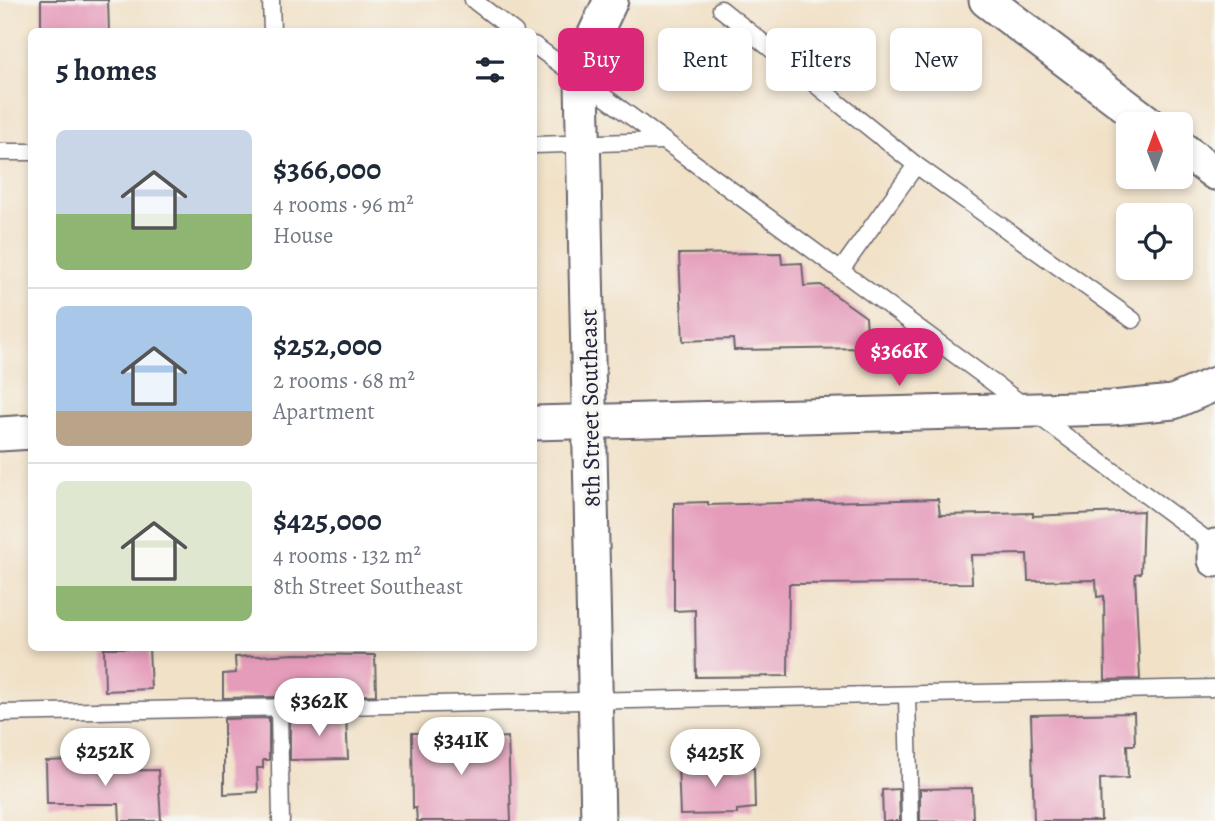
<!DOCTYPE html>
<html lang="en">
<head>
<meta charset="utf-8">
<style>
	:root { --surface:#fff; --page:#f6f6f7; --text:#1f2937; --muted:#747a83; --line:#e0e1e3; --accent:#db2777 }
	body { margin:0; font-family:Alegreya,serif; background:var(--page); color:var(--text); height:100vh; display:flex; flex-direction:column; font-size:26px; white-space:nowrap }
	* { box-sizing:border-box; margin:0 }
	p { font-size:23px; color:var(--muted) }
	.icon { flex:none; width:38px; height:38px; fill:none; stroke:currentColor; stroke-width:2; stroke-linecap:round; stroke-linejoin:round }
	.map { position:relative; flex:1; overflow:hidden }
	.panel { position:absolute; left:28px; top:28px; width:509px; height:623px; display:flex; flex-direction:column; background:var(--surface); border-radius:10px; box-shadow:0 4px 10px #0003 }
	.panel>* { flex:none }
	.hud { position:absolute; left:558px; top:28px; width:551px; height:63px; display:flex; gap:14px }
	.needle { width:46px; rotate:359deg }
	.tools { position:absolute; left:1116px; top:112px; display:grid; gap:14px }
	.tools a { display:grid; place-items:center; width:77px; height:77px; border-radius:10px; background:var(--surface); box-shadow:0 4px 10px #0003; font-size:35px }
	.price { position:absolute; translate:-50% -60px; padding:0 16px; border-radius:24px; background:#fff; color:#222; font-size:23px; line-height:46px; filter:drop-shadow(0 2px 4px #0008) }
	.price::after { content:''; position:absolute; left:50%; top:42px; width:21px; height:16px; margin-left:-10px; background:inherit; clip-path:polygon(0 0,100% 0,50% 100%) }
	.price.on { background:var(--accent); color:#fff }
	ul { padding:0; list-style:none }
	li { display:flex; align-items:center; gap:21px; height:175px; padding:0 28px }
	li+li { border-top:2px solid var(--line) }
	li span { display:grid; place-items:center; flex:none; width:196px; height:140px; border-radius:10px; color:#555 }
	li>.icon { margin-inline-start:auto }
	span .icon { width:84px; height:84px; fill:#fffc; stroke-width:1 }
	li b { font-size:30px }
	h2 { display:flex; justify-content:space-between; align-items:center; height:84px; padding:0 28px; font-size:30px }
	.pill { padding:0 24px; border-radius:10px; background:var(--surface); box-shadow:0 4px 10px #0003; font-size:24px; line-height:63px }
	.pill.on { background:var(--accent); color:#fff }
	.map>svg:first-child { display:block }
</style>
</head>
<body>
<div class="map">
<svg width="1215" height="821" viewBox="0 0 1215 821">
	<rect width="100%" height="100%" fill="#f6f6f2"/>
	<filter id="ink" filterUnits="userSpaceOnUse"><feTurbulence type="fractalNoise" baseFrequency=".0143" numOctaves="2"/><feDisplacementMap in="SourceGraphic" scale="14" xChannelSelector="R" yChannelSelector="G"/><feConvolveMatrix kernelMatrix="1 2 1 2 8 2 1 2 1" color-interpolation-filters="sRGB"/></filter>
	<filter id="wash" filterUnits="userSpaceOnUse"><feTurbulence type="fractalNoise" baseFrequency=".00686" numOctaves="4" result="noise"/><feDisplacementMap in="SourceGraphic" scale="28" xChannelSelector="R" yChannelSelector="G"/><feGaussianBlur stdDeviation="1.57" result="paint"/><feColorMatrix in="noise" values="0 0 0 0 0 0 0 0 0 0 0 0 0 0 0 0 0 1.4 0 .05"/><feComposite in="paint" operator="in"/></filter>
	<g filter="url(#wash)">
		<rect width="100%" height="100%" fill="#f1e1c7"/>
		<g id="blocks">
			<!-- building -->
			<g fill="#e59bba">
				<polygon points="41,0 108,0 109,32 41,32"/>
				<polygon points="781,253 782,264 802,263 804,286 821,285 866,317 868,348 734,350 733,339 683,341 679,254"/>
				<polygon points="938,499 940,515 1033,513 1033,516 1143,511 1141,573 1135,574 1140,679 1105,680 1104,596 1097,597 1096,580 1028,581 1027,554 971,555 972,583 789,584 788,676 696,677 695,610 674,611 674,503 708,502 708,505"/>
				<polygon points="104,648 149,648 151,689 105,691"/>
				<polygon points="296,654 375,655 376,695 223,698 223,674 236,673 235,657"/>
				<polygon points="1134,713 1135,745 1127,745 1128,778 1100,779 1101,821 1034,821 1031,715"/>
				<polygon points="346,716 348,759 290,760 290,718"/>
				<polygon points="269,718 269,760 263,760 263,768 257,768 258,792 224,794 224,719"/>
				<polygon points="493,732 493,738 508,737 511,821 417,821 416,808 413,808 412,733"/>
				<polygon points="103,759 103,771 158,770 161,821 120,821 119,804 47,804 46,761"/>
				<polygon points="735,763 736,769 754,768 755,808 737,810 737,814 680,815 678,764"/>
				<polygon points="972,788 973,821 920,821 920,789"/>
				<polygon points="899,789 900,821 883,821 882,790"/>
			</g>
		</g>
	</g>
	<g filter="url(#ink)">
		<use href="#blocks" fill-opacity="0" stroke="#6a656c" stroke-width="2"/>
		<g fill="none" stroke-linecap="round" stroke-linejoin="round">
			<defs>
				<g id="lane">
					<polyline points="271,0 272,32"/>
					<polyline points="473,0 515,32"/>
					<polyline points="721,9 916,165 1133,320"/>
					<polyline points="534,45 1215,546"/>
					<polyline points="534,145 663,141"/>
					<polyline points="0,152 32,152"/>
					<polyline points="841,270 916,165"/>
					<polyline points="907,695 910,821"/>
					<polyline points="279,708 281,821"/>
					<polyline points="0,713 1215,688"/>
				</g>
				<g id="street">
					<polyline points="986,0 1150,124"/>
					<polyline points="1181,148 1215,173"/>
					<polyline points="534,423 1112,408 1173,402 1215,384"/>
					<polyline points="0,434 32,432"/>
					<polyline points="1215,546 1215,560"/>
					<polyline points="598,821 582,82 594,36 611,0"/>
				</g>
			</defs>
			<!-- lane casing -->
			<use href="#lane" stroke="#6a656c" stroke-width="19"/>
			<!-- street casing -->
			<use href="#street" stroke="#6a656c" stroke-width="37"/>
			<!-- lane -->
			<use href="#lane" stroke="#fff" stroke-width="16"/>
			<!-- street -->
			<use href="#street" stroke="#fff" stroke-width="33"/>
		</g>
	</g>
	<g text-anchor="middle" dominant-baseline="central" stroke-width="7" stroke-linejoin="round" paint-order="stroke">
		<!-- street labels -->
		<g font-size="24" fill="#22223b" stroke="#f6f6f2">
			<text transform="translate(590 408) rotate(-91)">8th Street Southeast</text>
		</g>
	</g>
</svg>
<div class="tools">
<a><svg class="needle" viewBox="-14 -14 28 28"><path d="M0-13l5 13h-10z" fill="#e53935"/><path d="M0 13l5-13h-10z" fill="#747a83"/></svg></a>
<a><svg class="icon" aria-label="locate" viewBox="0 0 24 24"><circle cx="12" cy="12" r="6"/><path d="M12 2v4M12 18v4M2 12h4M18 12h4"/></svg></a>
</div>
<b class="price on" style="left:899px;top:388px">$366K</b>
<b class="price" style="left:319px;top:738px">$362K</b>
<b class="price" style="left:461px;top:777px">$341K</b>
<b class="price" style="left:105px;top:788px">$252K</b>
<b class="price" style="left:715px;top:789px">$425K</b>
<div class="hud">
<a class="pill on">Buy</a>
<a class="pill">Rent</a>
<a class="pill">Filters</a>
<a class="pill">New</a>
</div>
<section class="panel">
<h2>5 homes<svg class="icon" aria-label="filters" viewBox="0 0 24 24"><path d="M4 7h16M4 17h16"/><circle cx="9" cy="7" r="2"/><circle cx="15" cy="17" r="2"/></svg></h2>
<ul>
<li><span style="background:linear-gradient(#c9d6e8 60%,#8fb573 0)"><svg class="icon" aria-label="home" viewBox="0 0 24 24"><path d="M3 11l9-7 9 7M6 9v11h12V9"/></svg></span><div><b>$366,000</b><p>4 rooms · 96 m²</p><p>House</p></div></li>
<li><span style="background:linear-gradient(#a9c7e8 75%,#b9a48a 0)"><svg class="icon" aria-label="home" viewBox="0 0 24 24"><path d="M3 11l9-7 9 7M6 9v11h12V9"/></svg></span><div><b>$252,000</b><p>2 rooms · 68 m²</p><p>Apartment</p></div></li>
<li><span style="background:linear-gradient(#dfe7d0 75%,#8fb573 0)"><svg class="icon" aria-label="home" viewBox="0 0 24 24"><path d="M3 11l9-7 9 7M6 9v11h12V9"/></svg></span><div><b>$425,000</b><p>4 rooms · 132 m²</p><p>8th Street Southeast</p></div></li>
</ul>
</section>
</div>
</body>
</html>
